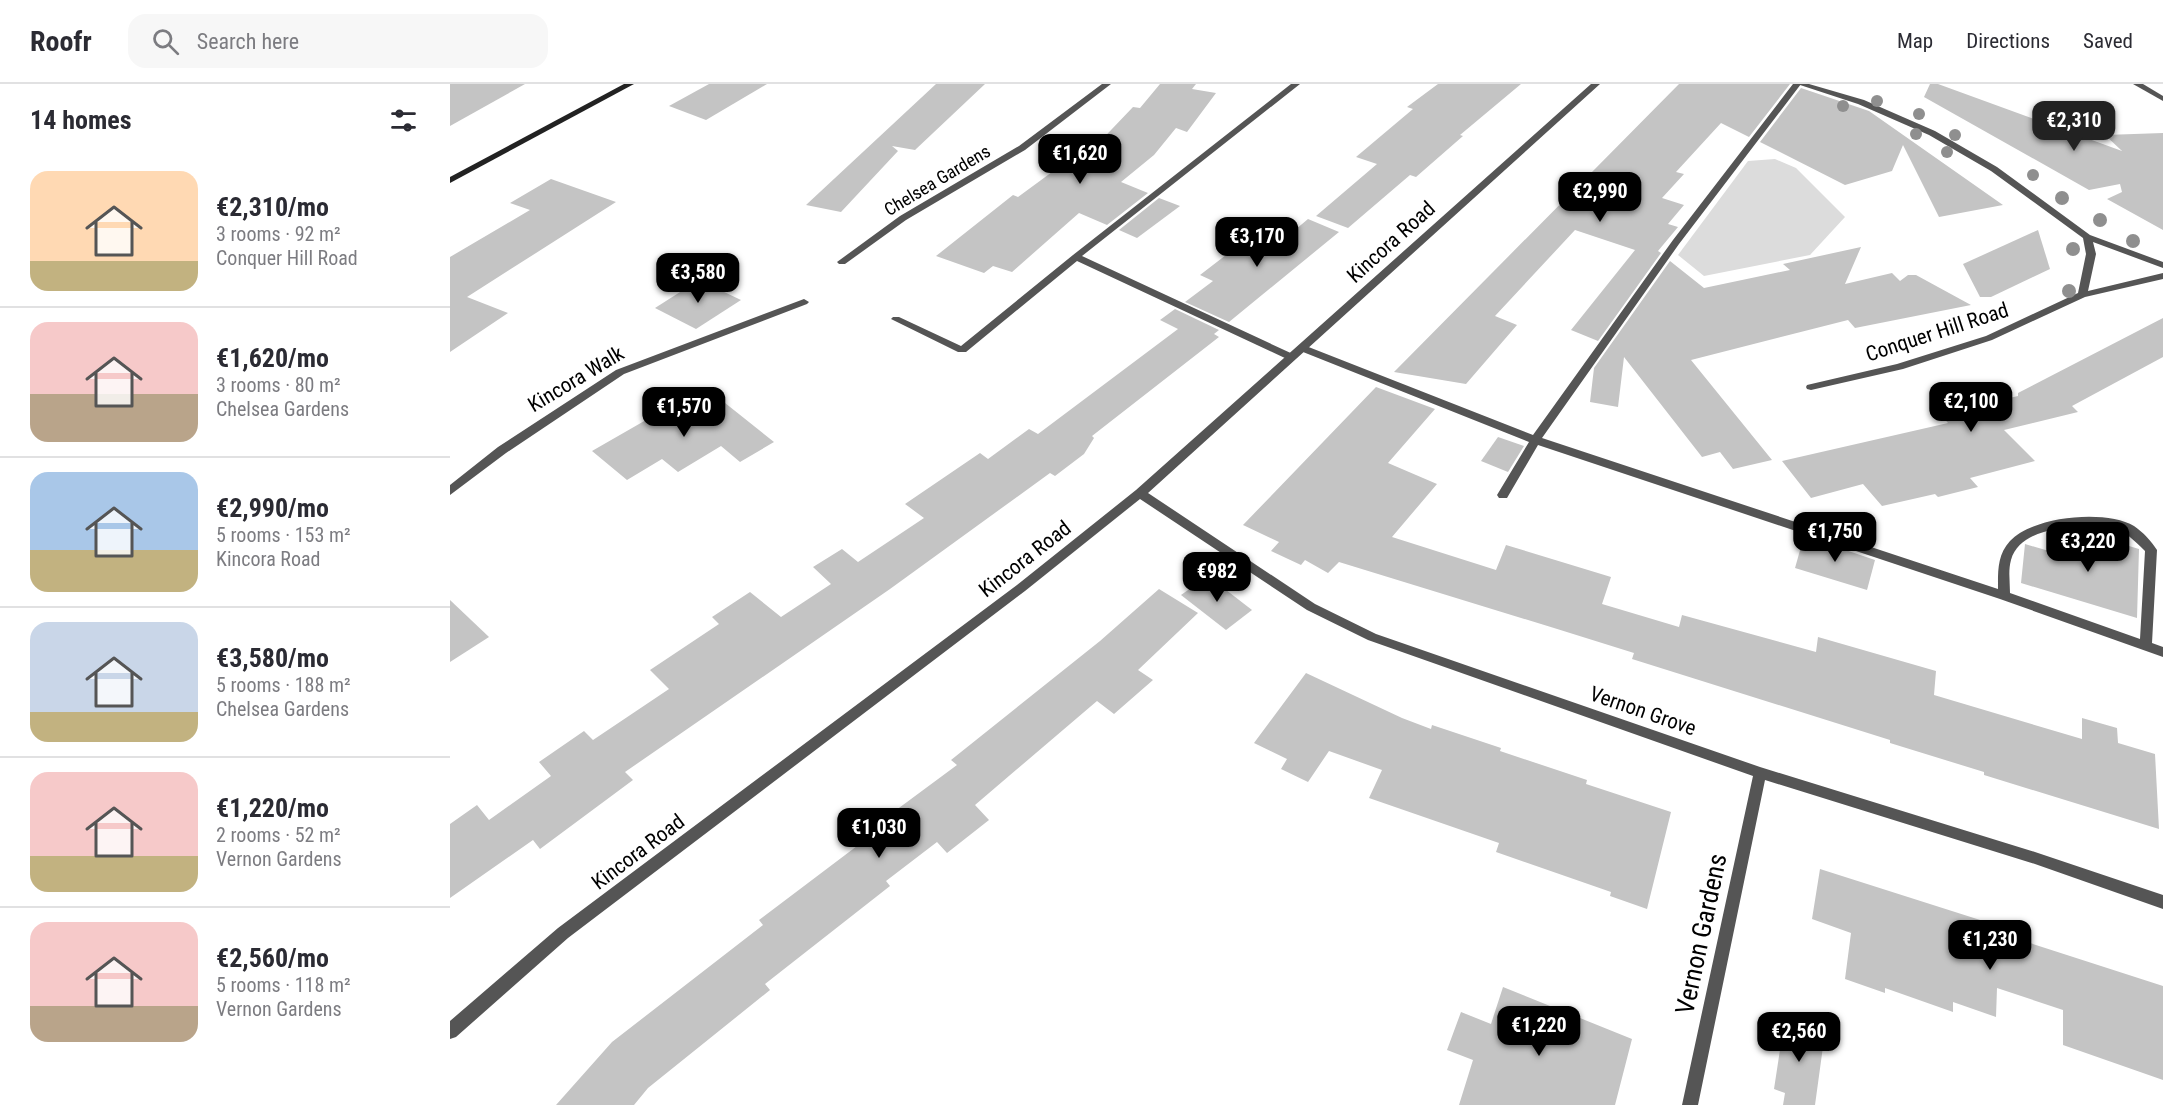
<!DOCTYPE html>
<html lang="en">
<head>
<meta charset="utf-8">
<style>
	:root { --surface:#fff; --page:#f7f7f7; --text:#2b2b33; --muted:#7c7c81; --line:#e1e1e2; --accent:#000 }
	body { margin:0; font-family:"Roboto Condensed",sans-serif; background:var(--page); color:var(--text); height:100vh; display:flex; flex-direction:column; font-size:22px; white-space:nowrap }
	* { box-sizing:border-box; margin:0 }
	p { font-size:20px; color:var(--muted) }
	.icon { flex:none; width:33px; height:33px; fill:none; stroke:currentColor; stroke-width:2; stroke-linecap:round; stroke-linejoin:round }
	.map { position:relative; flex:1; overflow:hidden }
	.side { display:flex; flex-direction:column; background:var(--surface); width:450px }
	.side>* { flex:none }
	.price { position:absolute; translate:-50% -51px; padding:0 14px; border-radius:12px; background:var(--accent); color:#fff; font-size:20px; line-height:39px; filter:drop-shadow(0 2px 3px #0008) }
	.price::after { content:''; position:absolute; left:50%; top:36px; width:18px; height:14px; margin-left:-9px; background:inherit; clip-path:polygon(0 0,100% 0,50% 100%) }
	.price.current { background:#222; color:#fff }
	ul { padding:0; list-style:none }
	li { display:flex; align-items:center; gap:18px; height:150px; padding:0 30px }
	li+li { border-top:2px solid var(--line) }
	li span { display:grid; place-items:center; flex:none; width:168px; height:120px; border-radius:18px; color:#555 }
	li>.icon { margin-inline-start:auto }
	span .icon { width:72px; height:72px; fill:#fffc; stroke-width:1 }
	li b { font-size:26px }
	h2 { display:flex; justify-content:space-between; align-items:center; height:72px; padding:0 30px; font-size:26px }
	header { display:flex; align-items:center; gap:36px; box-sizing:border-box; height:84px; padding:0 30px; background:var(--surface); border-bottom:2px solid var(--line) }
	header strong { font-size:28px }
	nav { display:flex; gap:33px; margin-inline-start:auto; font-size:21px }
	.search { width:420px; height:54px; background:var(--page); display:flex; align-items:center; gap:15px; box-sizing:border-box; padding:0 21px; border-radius:18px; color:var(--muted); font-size:22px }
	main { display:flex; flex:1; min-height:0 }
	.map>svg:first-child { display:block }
</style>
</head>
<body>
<header>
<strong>Roofr</strong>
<div class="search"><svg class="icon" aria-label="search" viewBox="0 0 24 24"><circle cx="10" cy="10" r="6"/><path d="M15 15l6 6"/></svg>Search here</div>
<nav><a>Map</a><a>Directions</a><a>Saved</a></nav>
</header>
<main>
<section class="side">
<h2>14 homes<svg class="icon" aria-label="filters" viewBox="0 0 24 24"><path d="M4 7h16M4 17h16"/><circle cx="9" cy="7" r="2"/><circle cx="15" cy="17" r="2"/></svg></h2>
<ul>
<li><span style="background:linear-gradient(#ffd9b3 75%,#c2b280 0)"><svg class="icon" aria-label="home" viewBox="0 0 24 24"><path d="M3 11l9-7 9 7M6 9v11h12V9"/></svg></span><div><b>€2,310/mo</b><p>3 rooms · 92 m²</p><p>Conquer Hill Road</p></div></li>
<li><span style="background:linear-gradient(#f6c9c9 60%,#b9a48a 0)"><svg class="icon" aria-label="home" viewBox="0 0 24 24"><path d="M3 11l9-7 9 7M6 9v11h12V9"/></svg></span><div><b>€1,620/mo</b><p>3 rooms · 80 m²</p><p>Chelsea Gardens</p></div></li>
<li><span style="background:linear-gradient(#a9c7e8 65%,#c2b280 0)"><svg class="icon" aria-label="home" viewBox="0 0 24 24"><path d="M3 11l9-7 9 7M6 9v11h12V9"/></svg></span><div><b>€2,990/mo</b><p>5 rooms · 153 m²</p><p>Kincora Road</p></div></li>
<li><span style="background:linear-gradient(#c9d6e8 75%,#c2b280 0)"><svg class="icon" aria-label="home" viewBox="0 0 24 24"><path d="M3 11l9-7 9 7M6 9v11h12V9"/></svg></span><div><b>€3,580/mo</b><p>5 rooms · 188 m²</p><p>Chelsea Gardens</p></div></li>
<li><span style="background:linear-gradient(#f6c9c9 70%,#c2b280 0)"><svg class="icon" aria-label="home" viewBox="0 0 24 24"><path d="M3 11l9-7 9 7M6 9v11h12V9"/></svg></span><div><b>€1,220/mo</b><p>2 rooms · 52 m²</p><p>Vernon Gardens</p></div></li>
<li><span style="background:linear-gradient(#f6c9c9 70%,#b9a48a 0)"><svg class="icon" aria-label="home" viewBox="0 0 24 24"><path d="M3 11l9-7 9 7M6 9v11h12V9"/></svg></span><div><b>€2,560/mo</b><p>5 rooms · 118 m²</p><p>Vernon Gardens</p></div></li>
</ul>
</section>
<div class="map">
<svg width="1713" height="1021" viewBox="0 0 1713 1021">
	<rect width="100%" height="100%" fill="#fff"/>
	<!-- green -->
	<polygon fill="#dcdcdc" points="1325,75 1346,84 1395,133 1360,171 1254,192 1228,171 1298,77"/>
	<!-- building -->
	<g fill="#c4c4c4">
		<polygon points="0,0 75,0 0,42"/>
		<polygon points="259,0 317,0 256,36 219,22"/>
		<polygon points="486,0 535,0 465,66 442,62 448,67 391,128 356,121"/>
		<polygon points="710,0 746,0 742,5 766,9 737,48 726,44 704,71 671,98 698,109 657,141 629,129 562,188 543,182 534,189 486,172 563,111 568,113 632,66 640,68 683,23 690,24"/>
		<polygon points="988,0 1071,0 1010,51 1013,52 966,93 960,91 898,144 866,132 927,80 906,73 963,25 957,23"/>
		<polygon points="1229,0 1340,0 1299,53 1271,39 1226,88 1234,90 1212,114 1234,121 1218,140 1228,143 1208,167 1211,169 1148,257 1121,246 1185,166 1125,146 1045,232 1067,241 1016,300 944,288"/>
		<polygon points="1480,0 1488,0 1672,67 1655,51 1713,49 1713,146 1657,115 1672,108 1670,100 1639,106 1474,13"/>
		<polygon points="1351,4 1419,27 1553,121 1489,133 1453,61 1442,87 1395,101 1310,58"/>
		<polygon points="101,95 166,118 17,213 58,229 0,268 0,173 80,126 60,119"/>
		<polygon points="709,114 730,122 687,154 669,146"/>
		<polygon points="858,135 889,148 779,238 735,218 763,197 750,191 815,141 839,151"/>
		<polygon points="1588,146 1600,185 1541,213 1530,213 1513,180"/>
		<polygon points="1411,163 1395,200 1442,189 1450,197 1458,191 1466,191 1521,221 1405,244 1398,236 1241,276 1322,376 1283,385 1270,368 1252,373 1174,273 1168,323 1140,318 1144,284 1220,177 1254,204 1340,186 1333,180"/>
		<polygon points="249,196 291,216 246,245 205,224"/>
		<polygon points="725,225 769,246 764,250 769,253 642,352 644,354 634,370 605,392 600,389 440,505 175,688 183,696 90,765 83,756 0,814 0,740 27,721 39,736 101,692 89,678 134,647 143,656 219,605 200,586 269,540 262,533 300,508 331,533 381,500 363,483 392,465 408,478 474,434 455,420 530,369 538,375 579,345 588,350 728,245 710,236"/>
		<polygon points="1713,234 1713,273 1622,322 1628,328 1554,346 1585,377 1520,394 1528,403 1488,413 1485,410 1432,422 1413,400 1361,414 1332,377 1498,339 1490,330 1568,312 1568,309"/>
		<polygon points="926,303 985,325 938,379 987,400 942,453 1046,486 1056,461 1161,493 1152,520 1229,543 1232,531 1366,568 1368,553 1486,587 1484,611 1632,655 1632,634 1667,644 1668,659 1705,670 1709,745 1534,691 1534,688 1440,659 1440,656 1182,575 1184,569 1104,544 889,478 878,489 855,476 851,481 821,467 829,458 793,441"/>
		<polygon points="260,307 324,358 290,378 271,362 228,388 212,375 177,396 142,367 196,336 200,340"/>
		<polygon points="1048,353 1074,362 1058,388 1031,377"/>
		<polygon points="1622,445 1689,465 1687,534 1571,499 1575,460 1619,473"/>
		<polygon points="1354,452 1425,476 1417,506 1345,484"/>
		<polygon points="758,492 802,526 776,546 731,511"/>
		<polygon points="709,505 748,529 688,586 703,596 664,630 647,617 525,721 539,736 497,769 487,758 436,797 440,802 315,900 320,906 198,1004 184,1021 106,1021 162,958 313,841 309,836 411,759 407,755 507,681 501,676 650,557"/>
		<polygon points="0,516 39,553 0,578"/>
		<polygon points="856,589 952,634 981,645 982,641 1051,664 1050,667 1137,696 1136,700 1221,728 1197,825 1160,812 1161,808 1046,768 1049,759 919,714 932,686 879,667 858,698 831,685 837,675 804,659"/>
		<polygon points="1370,785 1549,842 1549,849 1713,902 1713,996 1613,961 1613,926 1547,904 1546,933 1503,918 1503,928 1435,904 1435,909 1395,895 1401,849 1362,835"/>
		<polygon points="1053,903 1182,955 1165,1021 1009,1021 1023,976 997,966 1011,928 1041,940"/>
		<polygon points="1335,933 1375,948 1365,1021 1333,1021 1335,1009 1324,1005"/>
	</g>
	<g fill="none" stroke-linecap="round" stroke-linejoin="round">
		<!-- lane -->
		<g fill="#555" fill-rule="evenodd">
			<polygon points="841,0 850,0 632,172 845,271 845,275 837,275 627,177 516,268 508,268 441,235 443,233 449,233 511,262 623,171"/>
			<path d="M1343 0H1351L1229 160 1092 354 1548 505C1548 488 1547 471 1560 457 1583 432 1656 425 1684 442 1693 448 1702 458 1707 466L1702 559 1713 563V573L1550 515 1088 361 1057 414H1049L1047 411 1079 358 848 266 847 264 848 262H856L1083 351 1223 156ZM1630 442C1666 442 1670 442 1695 467L1690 555 1560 509C1560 498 1558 487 1561 476 1569 448 1607 444 1630 442Z"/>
			<polygon points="354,215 359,218 357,220 174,290 56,369 0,411 0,401 48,363 166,286"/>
		</g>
		<!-- street -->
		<g fill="#555" fill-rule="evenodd">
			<polygon points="652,0 661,0 575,66 456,136 395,180 389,180 387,178 450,132 569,62"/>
			<polygon points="1141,0 1150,0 698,409 865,520 926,550 1310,683 1585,768 1713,811 1713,825 1585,780 1315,696 1248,1021 1232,1021 1303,692 918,556 857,526 690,415 575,507 118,854 6,953 0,955 0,937 108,844 567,501 686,406"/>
			<polygon points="1347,0 1359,0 1414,16 1485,47 1547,83 1640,151 1713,178 1713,184 1643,158 1646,170 1638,207 1713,189 1713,195 1635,213 1542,256 1453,285 1361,306 1357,305 1356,303 1357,301 1447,280 1536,252 1628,209 1636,170 1633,154 1541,87 1479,51 1408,20"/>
			<polygon points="1683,0 1693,0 1713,12 1713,17"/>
		</g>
		<!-- secondary -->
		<polygon fill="#222" fill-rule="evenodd" points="174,0 184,0 0,99 0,93"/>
	</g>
	<!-- trees -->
	<g fill="#8f8f8f">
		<circle cx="1427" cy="17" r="6"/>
		<circle cx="1393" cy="22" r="6"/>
		<circle cx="1469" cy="30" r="6"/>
		<circle cx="1466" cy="50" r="6"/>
		<circle cx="1505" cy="51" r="6"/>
		<circle cx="1497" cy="68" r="6"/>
		<circle cx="1583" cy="91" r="6"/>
		<circle cx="1612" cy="114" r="7"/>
		<circle cx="1650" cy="136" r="7"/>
		<circle cx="1683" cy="157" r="7"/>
		<circle cx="1623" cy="165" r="7"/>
		<circle cx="1619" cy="207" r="7"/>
	</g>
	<g text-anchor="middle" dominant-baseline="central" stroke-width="4.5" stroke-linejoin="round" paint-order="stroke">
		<!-- far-street labels -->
		<g font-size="18" fill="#000" stroke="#fff">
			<text transform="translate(487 96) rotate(-31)">Chelsea Gardens</text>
		</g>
		<!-- street labels -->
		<g font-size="21" fill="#000" stroke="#fff">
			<text transform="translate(941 158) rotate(-42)">Kincora Road</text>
			<text transform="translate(1487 248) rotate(-18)">Conquer Hill Road</text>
			<text transform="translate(126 295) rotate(-31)">Kincora Walk</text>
			<text transform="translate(575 475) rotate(-38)">Kincora Road</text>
			<text transform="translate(1193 627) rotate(19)">Vernon Grove</text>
			<text transform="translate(188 768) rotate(-37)">Kincora Road</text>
		</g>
		<!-- near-street labels -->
		<g font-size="26" fill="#000" stroke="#fff">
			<text transform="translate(1251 850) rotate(-78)">Vernon Gardens</text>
		</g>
	</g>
</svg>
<b class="price current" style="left:1624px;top:68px">€2,310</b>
<b class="price" style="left:630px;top:101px">€1,620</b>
<b class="price" style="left:1150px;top:139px">€2,990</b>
<b class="price" style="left:807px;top:184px">€3,170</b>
<b class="price" style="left:248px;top:220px">€3,580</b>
<b class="price" style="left:1521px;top:349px">€2,100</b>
<b class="price" style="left:234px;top:354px">€1,570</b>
<b class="price" style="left:1385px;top:479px">€1,750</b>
<b class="price" style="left:1638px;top:489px">€3,220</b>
<b class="price" style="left:767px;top:519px">€982</b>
<b class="price" style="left:429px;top:775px">€1,030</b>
<b class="price" style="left:1540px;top:887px">€1,230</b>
<b class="price" style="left:1089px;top:973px">€1,220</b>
<b class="price" style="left:1349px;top:979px">€2,560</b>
</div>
</main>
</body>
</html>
